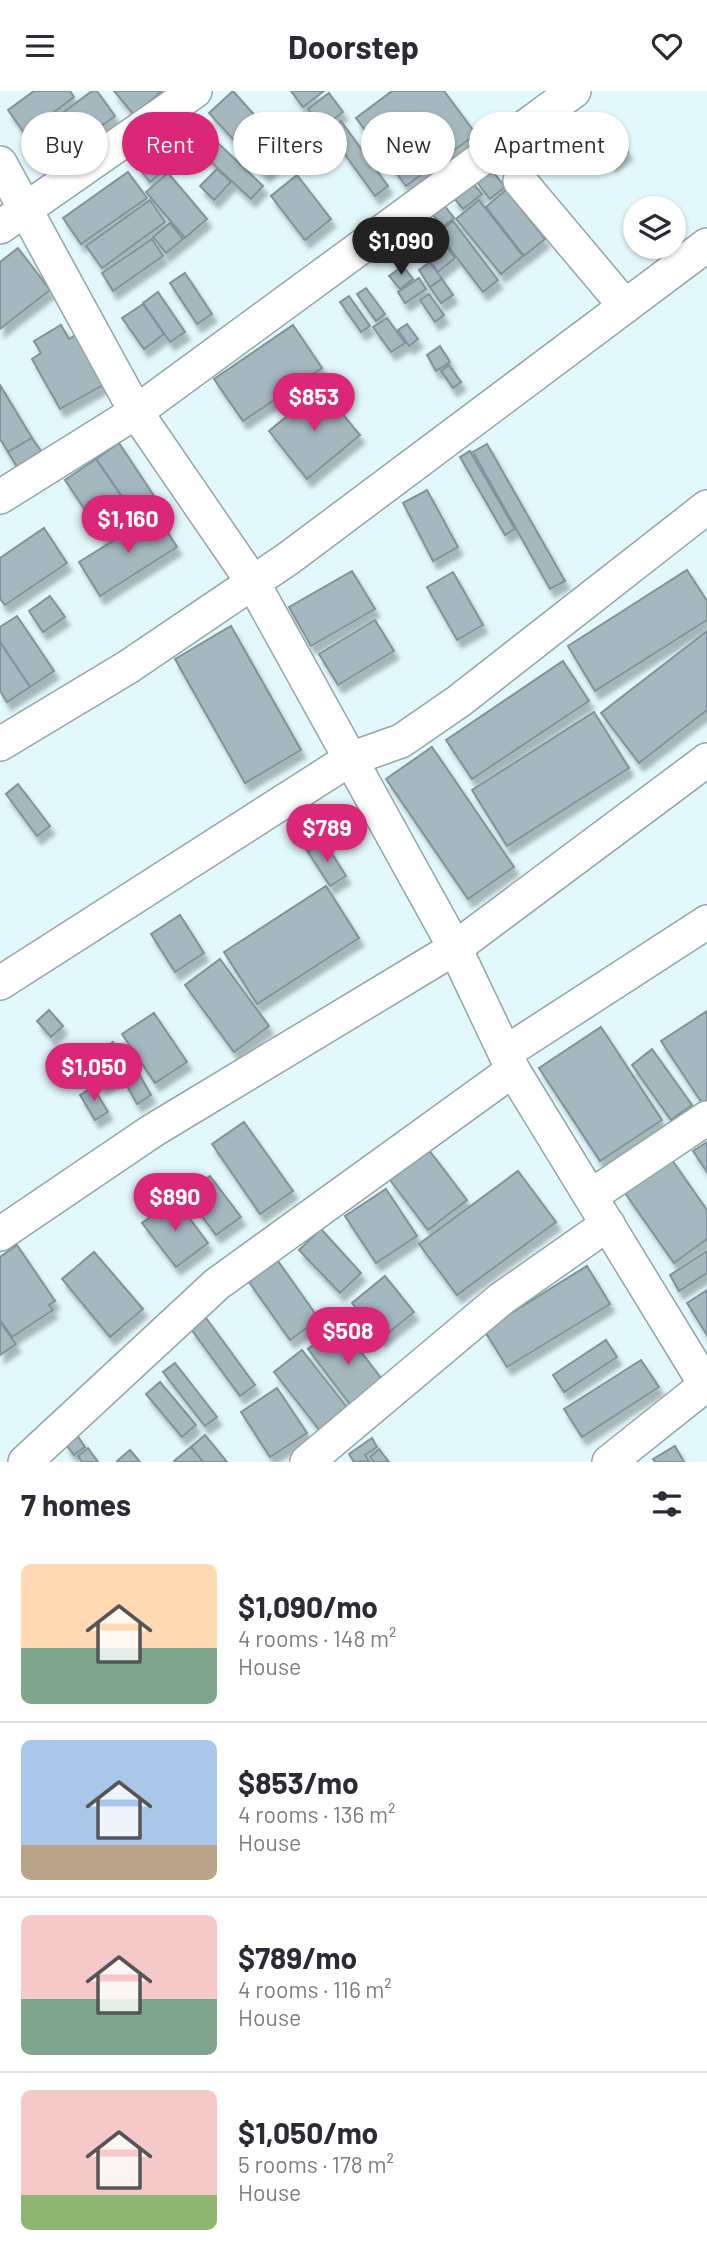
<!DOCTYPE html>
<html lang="en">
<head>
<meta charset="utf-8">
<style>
	:root { --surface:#fff; --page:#f2f2f3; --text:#2b2b33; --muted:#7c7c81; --line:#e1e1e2; --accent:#db2777 }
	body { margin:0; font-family:Barlow,sans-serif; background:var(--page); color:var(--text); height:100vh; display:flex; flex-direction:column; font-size:26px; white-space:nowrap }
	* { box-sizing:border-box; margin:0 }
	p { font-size:23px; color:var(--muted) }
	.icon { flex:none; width:38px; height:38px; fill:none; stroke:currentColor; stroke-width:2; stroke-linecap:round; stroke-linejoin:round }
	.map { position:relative; height:1371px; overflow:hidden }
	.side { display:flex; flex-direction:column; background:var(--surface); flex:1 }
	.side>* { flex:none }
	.banner { position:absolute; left:21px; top:21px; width:665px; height:63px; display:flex; gap:14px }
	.fabs { position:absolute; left:623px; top:105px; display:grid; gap:14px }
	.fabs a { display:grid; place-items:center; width:63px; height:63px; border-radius:50%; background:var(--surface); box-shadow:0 2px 5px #0004; font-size:35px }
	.price { position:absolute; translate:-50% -60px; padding:0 16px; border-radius:24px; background:var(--accent); color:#fff; font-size:23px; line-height:46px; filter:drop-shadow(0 2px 4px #0008) }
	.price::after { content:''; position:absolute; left:50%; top:42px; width:21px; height:16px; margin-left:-10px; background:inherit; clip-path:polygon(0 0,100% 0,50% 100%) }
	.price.active { background:#222; color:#fff }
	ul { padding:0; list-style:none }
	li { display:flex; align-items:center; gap:21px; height:175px; padding:0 21px }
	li+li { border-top:2px solid var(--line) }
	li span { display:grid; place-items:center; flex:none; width:196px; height:140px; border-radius:10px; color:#555 }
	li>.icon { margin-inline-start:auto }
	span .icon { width:84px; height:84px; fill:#fffc; stroke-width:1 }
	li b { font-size:30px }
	h2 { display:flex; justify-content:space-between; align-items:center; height:84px; padding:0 21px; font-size:30px }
	.tag { padding:0 24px; border-radius:32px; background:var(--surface); box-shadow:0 2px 5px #0004; font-size:24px; line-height:63px }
	.tag.active { background:var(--accent); color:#fff }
	header { display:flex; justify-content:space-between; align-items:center; height:91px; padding:0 21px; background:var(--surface); font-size:32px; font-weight:700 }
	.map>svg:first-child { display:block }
</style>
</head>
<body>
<header><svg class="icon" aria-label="menu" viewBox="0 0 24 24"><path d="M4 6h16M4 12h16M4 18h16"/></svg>Doorstep<svg class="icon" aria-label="heart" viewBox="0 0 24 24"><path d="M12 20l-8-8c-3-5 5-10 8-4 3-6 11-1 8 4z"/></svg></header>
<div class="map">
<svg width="707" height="1371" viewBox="0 0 707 1371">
	<defs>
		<filter id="shadow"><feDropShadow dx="4.5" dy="8" stdDeviation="2" flood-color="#0004"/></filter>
	</defs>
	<rect width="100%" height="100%" fill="#e3f8fc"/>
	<!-- building -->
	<g fill="#a5b7bf" stroke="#81929a" stroke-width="2" filter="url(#shadow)">
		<polygon points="34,0 70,0 74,6 25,43 8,19"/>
		<polygon points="92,0 97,0 115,25 62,65 42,37"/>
		<polygon points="114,0 162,0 134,24"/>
		<polygon points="233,0 288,62 265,83 209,22"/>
		<polygon points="291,0 324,0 303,16"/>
		<polygon points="392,0 444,0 476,43 406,95 356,27"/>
		<polygon points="329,2 343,21 322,37 308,18"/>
		<polygon points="341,30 388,95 375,105 328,40"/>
		<polygon points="197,32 263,95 251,108 184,46"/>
		<polygon points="612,37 628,61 611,73 594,48"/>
		<polygon points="150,64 163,80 150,91 137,75"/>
		<polygon points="217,78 231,91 214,109 200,95"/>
		<polygon points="491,78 505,96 490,108 476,90"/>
		<polygon points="128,81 147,107 81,153 63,127"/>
		<polygon points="168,82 207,128 185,147 146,101"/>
		<polygon points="297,84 331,128 305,149 271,105"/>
		<polygon points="472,91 482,103 463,118 453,106"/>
		<polygon points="506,99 545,148 524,165 486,116"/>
		<polygon points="150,109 165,131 102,177 86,155"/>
		<polygon points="479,109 523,165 501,183 456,128"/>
		<polygon points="445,115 454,127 443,136 433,124"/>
		<polygon points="453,130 498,189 483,201 438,142"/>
		<polygon points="170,132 183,148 166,162 153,146"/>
		<polygon points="440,147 455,167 438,181 422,161"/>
		<polygon points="152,148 163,165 113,200 102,182"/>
		<polygon points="18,157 50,199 0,238 0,171"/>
		<polygon points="430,171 442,188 430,196 419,179"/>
		<polygon points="403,175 413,188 400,198 389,185"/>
		<polygon points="185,182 212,223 197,233 170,192"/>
		<polygon points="419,187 426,198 405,212 398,201"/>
		<polygon points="442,188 453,204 441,212 430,196"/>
		<polygon points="366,197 385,223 376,230 357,203"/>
		<polygon points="158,201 185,241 170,251 143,212"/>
		<polygon points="429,203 444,224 435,231 420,209"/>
		<polygon points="349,205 370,235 361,241 340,211"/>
		<polygon points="143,213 164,243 144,258 122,227"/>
		<polygon points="387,227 405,252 391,261 373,236"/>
		<polygon points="407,233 418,248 409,255 398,239"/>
		<polygon points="61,234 69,248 77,243 105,293 60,318 32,268 41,262 34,250"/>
		<polygon points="293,234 322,277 243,330 214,288"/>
		<polygon points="440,255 450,271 436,280 427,264"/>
		<polygon points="449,274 461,291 453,297 441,280"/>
		<polygon points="0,294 32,347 8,361 0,348"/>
		<polygon points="321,297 360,344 307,388 269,340"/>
		<polygon points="32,347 41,360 17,376 8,361"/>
		<polygon points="119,352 156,408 134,423 96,368"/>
		<polygon points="487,353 565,490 550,498 473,361"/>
		<polygon points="470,360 515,438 505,444 460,366"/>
		<polygon points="96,368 137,428 105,449 65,389"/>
		<polygon points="427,399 458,456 433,470 403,412"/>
		<polygon points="156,423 177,456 100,505 79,471"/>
		<polygon points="44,437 67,472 5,514 0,508 0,467"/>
		<polygon points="687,479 707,510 707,529 595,600 568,555"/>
		<polygon points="352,480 375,518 311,555 289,516"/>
		<polygon points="453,481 483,534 457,549 427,496"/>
		<polygon points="50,505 65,526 43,541 29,520"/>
		<polygon points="17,525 54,580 30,596 0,551 0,536"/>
		<polygon points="375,529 394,560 338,594 319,563"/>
		<polygon points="231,535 301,659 245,692 175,568"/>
		<polygon points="707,540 707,619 639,672 601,622"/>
		<polygon points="0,551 30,596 7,611 0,600"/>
		<polygon points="563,570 589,610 472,688 446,649"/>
		<polygon points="594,621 629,677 507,755 472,699"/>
		<polygon points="432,656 514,776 468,808 386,688"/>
		<polygon points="18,693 50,735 37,745 6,703"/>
		<polygon points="305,721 324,750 308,761 290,731"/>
		<polygon points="324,750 346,785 330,795 308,761"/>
		<polygon points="326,795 359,847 257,913 224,861"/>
		<polygon points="180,824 204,862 175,881 151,843"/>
		<polygon points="220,868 269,935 234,961 185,894"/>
		<polygon points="49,919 63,935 51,946 37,930"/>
		<polygon points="707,920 707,1009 702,1012 661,950"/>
		<polygon points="154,922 187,971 155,992 122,943"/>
		<polygon points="601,936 662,1029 600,1070 539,977"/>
		<polygon points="113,951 130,977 111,990 94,964"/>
		<polygon points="652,958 692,1014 671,1029 632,974"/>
		<polygon points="94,964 111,990 102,996 85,971"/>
		<polygon points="135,976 151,1004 137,1013 121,984"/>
		<polygon points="93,996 108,1021 95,1029 80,1004"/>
		<polygon points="244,1031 293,1100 260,1123 212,1053"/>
		<polygon points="707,1051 707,1081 693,1060"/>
		<polygon points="429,1059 467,1109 428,1139 390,1089"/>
		<polygon points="672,1069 707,1119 707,1148 674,1172 625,1102"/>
		<polygon points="518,1080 556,1131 457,1204 419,1153"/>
		<polygon points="210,1085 241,1126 216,1144 185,1103"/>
		<polygon points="386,1098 417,1145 376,1172 345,1125"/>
		<polygon points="175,1108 208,1152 176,1176 142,1132"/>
		<polygon points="321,1138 361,1182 340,1202 299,1159"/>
		<polygon points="17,1154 55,1210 49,1214 53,1219 12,1246 0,1229 0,1166"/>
		<polygon points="707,1160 707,1182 679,1200 670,1184"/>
		<polygon points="94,1161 143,1218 110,1246 62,1188"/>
		<polygon points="278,1170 319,1228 290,1249 249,1191"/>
		<polygon points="587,1175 610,1213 507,1276 484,1239"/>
		<polygon points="385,1185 414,1221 381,1248 352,1212"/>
		<polygon points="707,1199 707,1244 687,1212"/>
		<polygon points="206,1227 255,1294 240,1305 191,1238"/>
		<polygon points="0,1231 16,1253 0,1264"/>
		<polygon points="340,1233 387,1295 355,1320 308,1258"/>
		<polygon points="606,1249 617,1266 564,1301 553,1284"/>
		<polygon points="302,1259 353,1324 325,1346 274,1281"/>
		<polygon points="641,1269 659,1296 582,1346 564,1318"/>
		<polygon points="175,1272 217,1326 205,1335 163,1281"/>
		<polygon points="160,1291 196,1334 182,1346 146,1303"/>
		<polygon points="277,1297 307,1342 270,1366 241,1321"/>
		<polygon points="77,1344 85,1356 74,1364 65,1353"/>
		<polygon points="205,1344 227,1371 203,1371 191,1356"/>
		<polygon points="372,1347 377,1356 365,1364 369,1370 354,1371 349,1363"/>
		<polygon points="675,1355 684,1371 655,1371 653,1368"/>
		<polygon points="191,1356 203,1371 175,1371 174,1370"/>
		<polygon points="88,1357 98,1371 82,1371 78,1365"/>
		<polygon points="379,1358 389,1371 374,1371 370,1366"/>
		<polygon points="130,1359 140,1371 118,1371 117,1370"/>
	</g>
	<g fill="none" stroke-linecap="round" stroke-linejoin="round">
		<defs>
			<g id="minor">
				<polyline points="0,72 136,321 252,490 455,857 513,979 707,1296"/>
				<polyline points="520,90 625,215"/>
				<polyline points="0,136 195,0"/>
				<polyline points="0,406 136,321 574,0"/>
				<polyline points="0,653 128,576 289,467 707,154"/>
				<polyline points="0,892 350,668 401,650 459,610 707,416"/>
				<polyline points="505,962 707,831"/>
				<polyline points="591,1105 707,1027"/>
				<polyline points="0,1143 152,1040 455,857 707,669"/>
				<polyline points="25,1371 217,1193 513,979"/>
				<polyline points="307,1371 501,1208 608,1133"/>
				<polyline points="609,1371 707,1293"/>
			</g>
		</defs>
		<!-- minor casing -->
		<use href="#minor" stroke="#91a6a9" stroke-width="36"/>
		<!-- minor -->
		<use href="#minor" stroke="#fff" stroke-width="33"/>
	</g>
</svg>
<div class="fabs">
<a><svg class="icon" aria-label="layers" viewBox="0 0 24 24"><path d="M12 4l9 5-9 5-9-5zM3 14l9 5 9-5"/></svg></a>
</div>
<b class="price active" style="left:401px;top:186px">$1,090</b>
<b class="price" style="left:314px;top:342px">$853</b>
<b class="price" style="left:128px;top:464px">$1,160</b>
<b class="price" style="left:327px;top:773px">$789</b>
<b class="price" style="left:94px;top:1012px">$1,050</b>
<b class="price" style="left:175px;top:1142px">$890</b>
<b class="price" style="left:348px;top:1276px">$508</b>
<div class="banner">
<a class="tag">Buy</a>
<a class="tag active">Rent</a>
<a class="tag">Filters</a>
<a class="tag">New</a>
<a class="tag">Apartment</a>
</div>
</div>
<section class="side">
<h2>7 homes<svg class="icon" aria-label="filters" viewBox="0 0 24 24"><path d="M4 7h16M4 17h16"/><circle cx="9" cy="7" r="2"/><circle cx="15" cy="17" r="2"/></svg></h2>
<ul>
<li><span style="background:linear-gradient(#ffd9b3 60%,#7fa58c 0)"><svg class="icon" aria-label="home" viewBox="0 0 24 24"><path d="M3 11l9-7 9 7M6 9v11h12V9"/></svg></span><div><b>$1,090/mo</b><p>4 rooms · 148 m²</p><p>House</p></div></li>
<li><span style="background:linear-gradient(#a9c7e8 75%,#b9a48a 0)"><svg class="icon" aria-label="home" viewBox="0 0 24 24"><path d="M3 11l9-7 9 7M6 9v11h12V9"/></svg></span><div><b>$853/mo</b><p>4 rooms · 136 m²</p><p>House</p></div></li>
<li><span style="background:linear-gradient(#f6c9c9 60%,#7fa58c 0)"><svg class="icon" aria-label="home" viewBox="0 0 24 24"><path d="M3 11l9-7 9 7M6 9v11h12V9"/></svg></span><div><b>$789/mo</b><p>4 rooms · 116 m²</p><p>House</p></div></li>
<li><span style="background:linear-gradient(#f6c9c9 75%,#8fb573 0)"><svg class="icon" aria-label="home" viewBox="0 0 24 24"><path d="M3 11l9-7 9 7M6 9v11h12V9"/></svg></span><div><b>$1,050/mo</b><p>5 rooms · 178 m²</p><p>House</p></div></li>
</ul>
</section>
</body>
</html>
